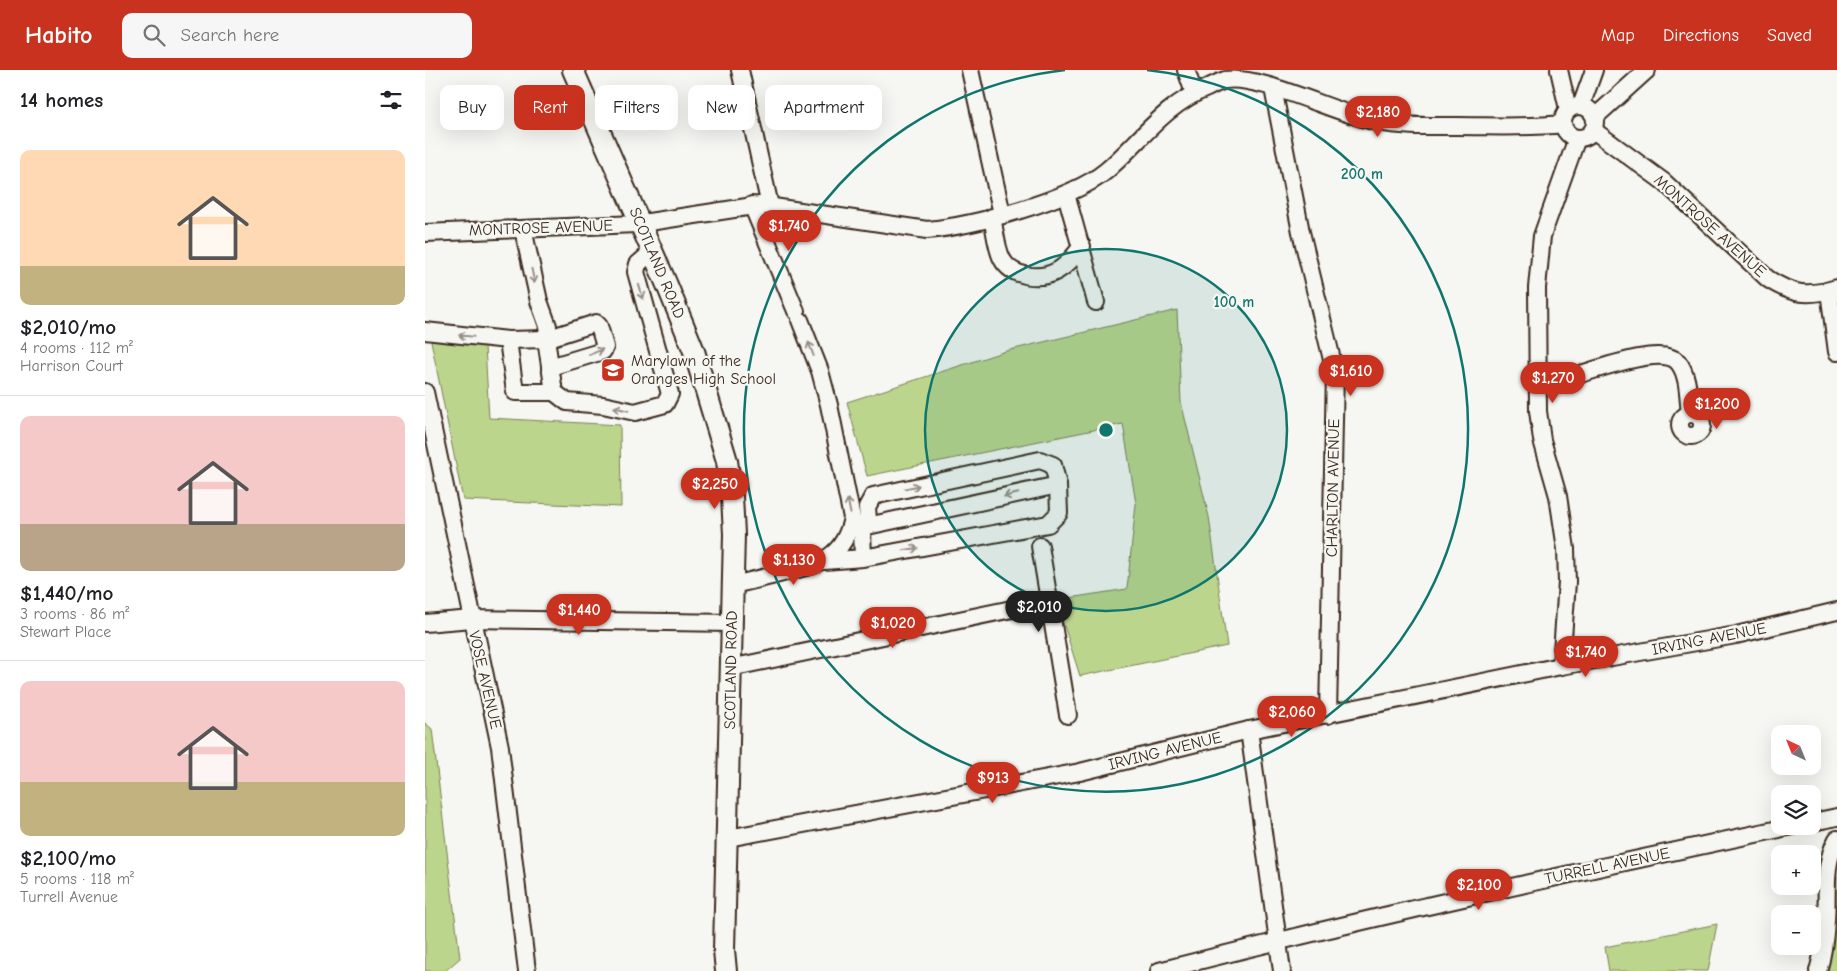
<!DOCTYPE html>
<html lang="en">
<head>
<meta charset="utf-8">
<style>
	:root { --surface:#fff; --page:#f6f6f6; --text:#202124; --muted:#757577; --line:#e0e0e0; --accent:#c8321e }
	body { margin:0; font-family:"Comic Neue",sans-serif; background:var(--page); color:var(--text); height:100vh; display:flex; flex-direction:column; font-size:19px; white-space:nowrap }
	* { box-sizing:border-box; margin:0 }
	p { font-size:16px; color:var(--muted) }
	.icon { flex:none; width:28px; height:28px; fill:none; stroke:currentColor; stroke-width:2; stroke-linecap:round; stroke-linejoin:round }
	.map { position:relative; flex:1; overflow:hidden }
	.panel { display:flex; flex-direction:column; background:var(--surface); width:425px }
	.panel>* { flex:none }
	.banner { position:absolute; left:15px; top:15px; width:475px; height:45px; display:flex; gap:10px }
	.needle { width:32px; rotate:317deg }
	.tools { position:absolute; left:1346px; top:655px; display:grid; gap:10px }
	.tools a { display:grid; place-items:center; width:50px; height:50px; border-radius:10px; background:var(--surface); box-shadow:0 5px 20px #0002; font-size:25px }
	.price { position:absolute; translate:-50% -42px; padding:0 11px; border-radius:18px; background:var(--accent); color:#fff; font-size:16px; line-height:32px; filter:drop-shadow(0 1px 2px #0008) }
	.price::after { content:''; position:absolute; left:50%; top:30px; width:15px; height:11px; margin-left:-8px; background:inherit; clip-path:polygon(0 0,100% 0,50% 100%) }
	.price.current { background:#222; color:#fff }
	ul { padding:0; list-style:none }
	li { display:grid; align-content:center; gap:10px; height:265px; padding:0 20px }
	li+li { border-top:1px solid var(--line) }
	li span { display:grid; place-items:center; height:155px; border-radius:10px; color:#555 }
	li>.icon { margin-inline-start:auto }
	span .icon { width:90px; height:90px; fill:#fffc; stroke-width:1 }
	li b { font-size:21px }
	h2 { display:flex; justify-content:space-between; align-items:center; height:60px; padding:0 20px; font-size:21px }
	.chip { padding:0 18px; border-radius:10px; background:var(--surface); box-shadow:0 5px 20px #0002; font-size:18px; line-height:45px }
	.chip.current { background:var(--accent); color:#fff }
	header { display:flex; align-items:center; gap:30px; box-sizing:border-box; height:70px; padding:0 25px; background:var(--accent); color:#fff }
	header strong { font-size:24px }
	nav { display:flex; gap:28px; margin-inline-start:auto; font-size:18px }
	.search { width:350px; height:45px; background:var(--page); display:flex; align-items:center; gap:12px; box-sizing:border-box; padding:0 18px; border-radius:10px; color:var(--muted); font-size:19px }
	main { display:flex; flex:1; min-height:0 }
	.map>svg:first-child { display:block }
</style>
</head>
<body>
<header>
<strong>Habito</strong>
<div class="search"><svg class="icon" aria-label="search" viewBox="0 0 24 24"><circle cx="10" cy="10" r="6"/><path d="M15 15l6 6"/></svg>Search here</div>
<nav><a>Map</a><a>Directions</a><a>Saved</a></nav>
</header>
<main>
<section class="panel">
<h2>14 homes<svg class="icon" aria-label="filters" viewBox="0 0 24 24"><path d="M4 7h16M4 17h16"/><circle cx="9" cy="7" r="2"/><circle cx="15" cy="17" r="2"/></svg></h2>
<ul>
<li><span style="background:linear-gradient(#ffd9b3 75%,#c2b280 0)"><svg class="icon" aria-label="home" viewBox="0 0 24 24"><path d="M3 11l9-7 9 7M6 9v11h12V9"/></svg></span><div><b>$2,010/mo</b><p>4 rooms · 112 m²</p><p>Harrison Court</p></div></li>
<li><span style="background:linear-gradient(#f6c9c9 70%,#b9a48a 0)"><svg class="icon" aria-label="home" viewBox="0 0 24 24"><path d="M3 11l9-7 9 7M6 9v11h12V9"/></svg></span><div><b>$1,440/mo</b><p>3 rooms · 86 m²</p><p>Stewart Place</p></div></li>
<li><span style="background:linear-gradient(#f6c9c9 65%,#c2b280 0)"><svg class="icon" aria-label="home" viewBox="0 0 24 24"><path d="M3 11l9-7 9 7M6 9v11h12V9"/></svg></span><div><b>$2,100/mo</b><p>5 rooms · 118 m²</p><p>Turrell Avenue</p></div></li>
</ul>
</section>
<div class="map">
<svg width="1412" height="901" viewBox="0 0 1412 901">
	<rect width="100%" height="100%" fill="#f6f6f2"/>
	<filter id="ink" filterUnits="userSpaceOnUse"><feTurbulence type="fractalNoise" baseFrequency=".02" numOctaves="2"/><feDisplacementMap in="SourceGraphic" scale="10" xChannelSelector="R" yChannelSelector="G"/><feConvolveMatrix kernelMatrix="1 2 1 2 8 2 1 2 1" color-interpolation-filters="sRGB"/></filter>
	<g filter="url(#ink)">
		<!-- green -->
		<g fill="#bbd58c" stroke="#7b8055">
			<polygon points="752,240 756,332 784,447 802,576 655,606 631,530 702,519 711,434 698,354 442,406 422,332 581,281"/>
			<polygon points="6,271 60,276 64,348 195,355 196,437 38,430"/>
			<polygon points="0,653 7,659 35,888 20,901 0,901"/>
			<polygon points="1412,806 1412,901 1398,901 1407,820"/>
			<polygon points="1292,854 1283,901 1184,901 1180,877"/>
		</g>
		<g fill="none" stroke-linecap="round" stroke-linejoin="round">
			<defs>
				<g id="minor">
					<polyline points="315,0 345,136"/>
					<polyline points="545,0 577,144"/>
					<polyline points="761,0 769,23"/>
					<polyline points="1134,0 1143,39"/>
					<polyline points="848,18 876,162 910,302 903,645"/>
					<circle cx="1154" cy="52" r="16"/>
					<polyline points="1156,36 1169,0"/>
					<polyline points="1170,47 1222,0"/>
					<path d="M1168 60 1239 112 1343 209C1368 225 1383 227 1412 218"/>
					<polyline points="641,124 671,232"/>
					<polyline points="327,135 371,241"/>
					<path d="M567 147C570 160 571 177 577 189 587 208 616 210 632 201 643 195 650 185 657 176"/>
					<polyline points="98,159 114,231 123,256 121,269 171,253 174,256 180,277 178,281 125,297"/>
					<path d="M0 163 211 154 335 135 502 160C548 156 646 130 681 101 715 72 739 35 782 18 788 15 794 12 800 10 834 4 912 44 952 52 978 57 1006 56 1032 56 1067 56 1103 58 1138 54"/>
					<polyline points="1404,221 1412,282"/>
					<polyline points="0,261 83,270 121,269 129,322"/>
					<polyline points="83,270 90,322 129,322 142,332 178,335 210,342 240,334 245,324 211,202 213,194 228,181"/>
					<path d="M1112 314C1121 312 1130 311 1139 309 1161 304 1235 273 1253 292 1264 305 1263 328 1265 344"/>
					<polyline points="0,322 75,677 102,901"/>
					<circle cx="1266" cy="355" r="11"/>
					<polyline points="433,458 633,415"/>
					<polyline points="615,476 643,645"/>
					<polyline points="399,491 438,488 623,454 634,443 633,415 628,395 615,390 448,426 442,437 443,450 437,459 438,488"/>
					<path d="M308 515C325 511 343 507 361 502 396 494 419 487 427 448L404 335 395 301 375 250"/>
					<polyline points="0,553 47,549 307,553"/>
					<polyline points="1136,596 1142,512 1141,479 1133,426 1117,370 1113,341 1112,218 1117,166 1152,68"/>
					<polyline points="305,598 625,531"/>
					<polyline points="824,660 857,901"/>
					<polyline points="1388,752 1412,747"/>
					<polyline points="303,768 655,702 824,660 1136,596 1311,565 1412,541"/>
					<path d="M734 901C944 847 1156 801 1368 756"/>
					<path d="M1393 901C1398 885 1400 867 1401 850 1403 822 1398 795 1412 769"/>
				</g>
				<polyline id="major" points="148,0 242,215 269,281 302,391 307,427 309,464 299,880 301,901"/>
			</defs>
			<!-- minor casing -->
			<use href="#minor" stroke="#3b2a1e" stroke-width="20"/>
			<!-- major casing -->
			<use href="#major" stroke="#3b2a1e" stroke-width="24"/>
			<!-- minor -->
			<use href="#minor" stroke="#f6f6f2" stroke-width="16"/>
			<!-- major -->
			<use href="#major" stroke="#f6f6f2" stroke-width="20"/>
		</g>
		<!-- one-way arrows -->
		<defs><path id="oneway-shaft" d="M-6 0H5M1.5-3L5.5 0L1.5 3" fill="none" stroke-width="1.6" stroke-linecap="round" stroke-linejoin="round" transform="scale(1.25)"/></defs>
		<g stroke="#989088">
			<use href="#oneway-shaft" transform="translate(108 206) rotate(78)"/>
			<use href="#oneway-shaft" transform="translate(216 222) rotate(74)"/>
			<use href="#oneway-shaft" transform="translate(41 266) rotate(-174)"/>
			<use href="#oneway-shaft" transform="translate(386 279) rotate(-111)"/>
			<use href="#oneway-shaft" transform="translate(171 282) rotate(-23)"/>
			<use href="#oneway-shaft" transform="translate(196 339) rotate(-166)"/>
			<use href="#oneway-shaft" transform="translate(487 417) rotate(-12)"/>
			<use href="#oneway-shaft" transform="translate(586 425) rotate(167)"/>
			<use href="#oneway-shaft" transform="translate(424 436) rotate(-101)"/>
			<use href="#oneway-shaft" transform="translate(486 479) rotate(-10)"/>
		</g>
	</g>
	<!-- distance rings -->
	<circle cx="681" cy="360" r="181" fill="#0f766e" fill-opacity=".12"/>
	<g fill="none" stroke="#0f766e" stroke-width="2.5">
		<circle cx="681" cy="360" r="181"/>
		<path d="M722 0A362 362 0 1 1 640 0"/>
	</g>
	<!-- icons -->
	<defs>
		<symbol id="school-square" viewBox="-11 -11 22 22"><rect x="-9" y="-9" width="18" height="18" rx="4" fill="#c8321e" stroke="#f6f6f2"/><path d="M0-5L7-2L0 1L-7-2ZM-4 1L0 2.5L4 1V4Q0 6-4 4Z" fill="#fff"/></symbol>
	</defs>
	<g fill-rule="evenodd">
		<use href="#school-square" x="174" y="286" width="28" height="28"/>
	</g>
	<g text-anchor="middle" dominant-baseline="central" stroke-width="4.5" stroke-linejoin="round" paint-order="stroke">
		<!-- street labels -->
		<g font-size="16" fill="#3b2a1e" stroke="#f6f6f2">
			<text transform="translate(1285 156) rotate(42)">MONTROSE AVENUE</text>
			<text transform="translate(116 158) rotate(-2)">MONTROSE AVENUE</text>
			<text transform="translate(232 193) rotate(67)">SCOTLAND ROAD</text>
			<text transform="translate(908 418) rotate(-89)">CHARLTON AVENUE</text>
			<text transform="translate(1284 569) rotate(-11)">IRVING AVENUE</text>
			<text transform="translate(306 600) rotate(-89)">SCOTLAND ROAD</text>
			<text transform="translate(60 610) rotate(77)">VOSE AVENUE</text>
			<text transform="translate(740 681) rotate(-14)">IRVING AVENUE</text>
			<text transform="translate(1182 796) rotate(-12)">TURRELL AVENUE</text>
		</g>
		<!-- poi labels -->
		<g font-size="16" fill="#3b2a1e" stroke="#f6f6f2" text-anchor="start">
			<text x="206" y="291">Marylawn of the<tspan x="206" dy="18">Oranges High School</tspan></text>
		</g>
	</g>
	<circle cx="681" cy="360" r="8" fill="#0f766e" stroke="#f6f6f2" stroke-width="2.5"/>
	<g font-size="15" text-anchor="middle" font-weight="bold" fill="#0f766e" stroke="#f6f6f2" stroke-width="4.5" stroke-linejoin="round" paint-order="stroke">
		<text x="937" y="109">200 m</text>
		<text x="809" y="237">100 m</text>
	</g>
</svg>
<div class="tools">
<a><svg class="needle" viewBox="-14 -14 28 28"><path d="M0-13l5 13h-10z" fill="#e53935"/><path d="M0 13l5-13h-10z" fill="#757577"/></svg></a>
<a><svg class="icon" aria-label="layers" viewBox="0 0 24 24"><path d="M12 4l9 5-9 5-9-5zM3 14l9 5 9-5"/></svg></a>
<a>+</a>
<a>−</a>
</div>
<b class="price" style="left:953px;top:68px">$2,180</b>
<b class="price" style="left:364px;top:182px">$1,740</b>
<b class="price" style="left:926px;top:327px">$1,610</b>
<b class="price" style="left:1128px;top:334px">$1,270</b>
<b class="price" style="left:1292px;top:360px">$1,200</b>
<b class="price" style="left:290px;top:440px">$2,250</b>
<b class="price" style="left:369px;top:516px">$1,130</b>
<b class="price current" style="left:614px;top:563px">$2,010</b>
<b class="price" style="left:154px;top:566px">$1,440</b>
<b class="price" style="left:468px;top:579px">$1,020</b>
<b class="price" style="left:1161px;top:608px">$1,740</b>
<b class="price" style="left:867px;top:668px">$2,060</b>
<b class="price" style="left:568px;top:734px">$913</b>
<b class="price" style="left:1054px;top:841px">$2,100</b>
<div class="banner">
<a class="chip">Buy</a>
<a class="chip current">Rent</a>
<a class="chip">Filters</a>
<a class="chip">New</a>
<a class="chip">Apartment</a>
</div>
</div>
</main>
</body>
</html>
